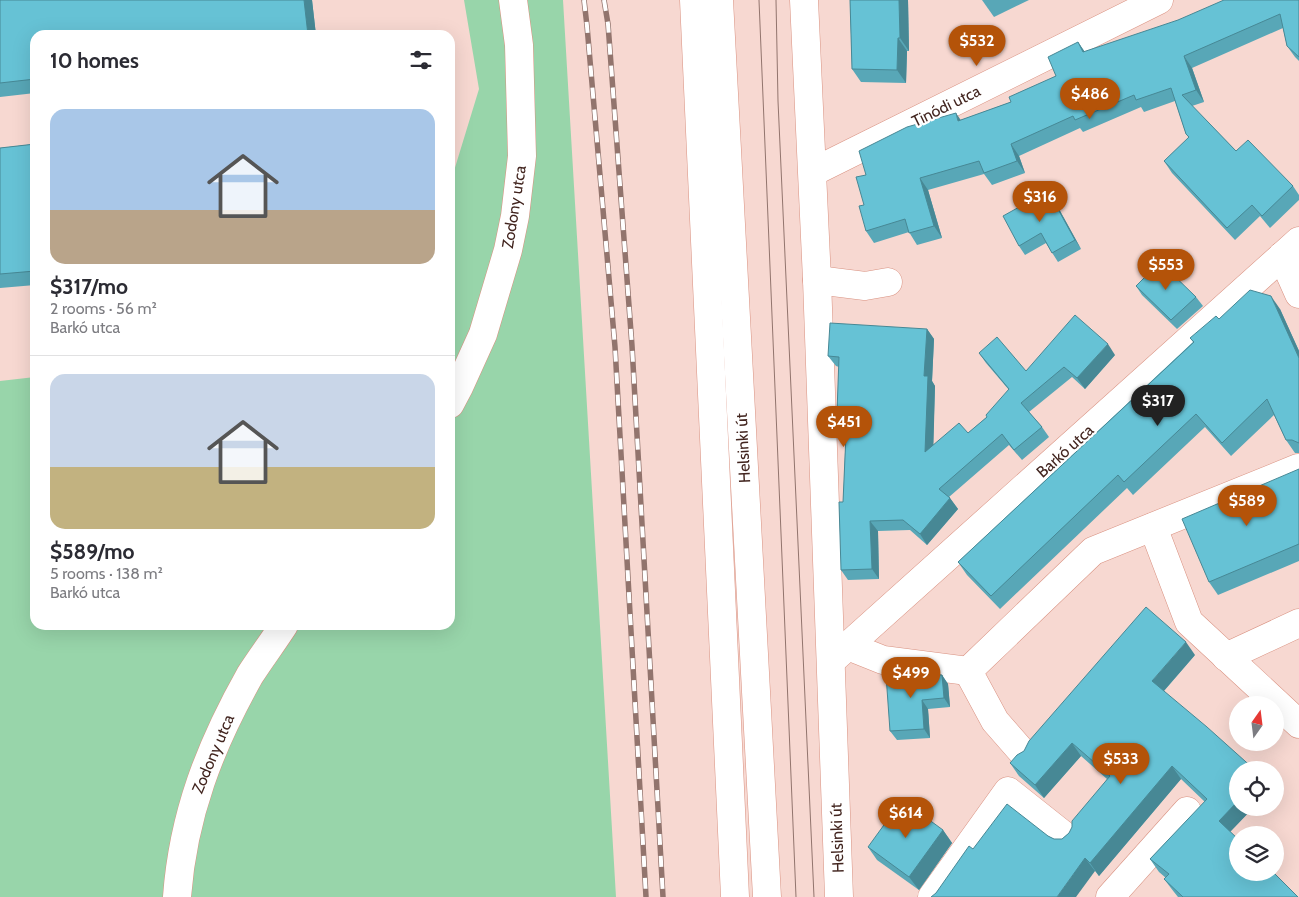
<!DOCTYPE html>
<html lang="en">
<head>
<meta charset="utf-8">
<style>
	:root { --surface:#fff; --page:#f2f2f3; --text:#2b2b33; --muted:#7c7c81; --line:#e1e1e2; --accent:#b45309 }
	body { margin:0; font-family:Cabin,sans-serif; background:var(--page); color:var(--text); height:100vh; display:flex; flex-direction:column; font-size:19px; white-space:nowrap }
	* { box-sizing:border-box; margin:0 }
	p { font-size:16px; color:var(--muted) }
	.icon { flex:none; width:28px; height:28px; fill:none; stroke:currentColor; stroke-width:2; stroke-linecap:round; stroke-linejoin:round }
	.map { position:relative; flex:1; overflow:hidden }
	.sheet { position:absolute; left:30px; top:30px; width:425px; height:600px; display:flex; flex-direction:column; background:var(--surface); border-radius:15px; box-shadow:0 5px 20px #0002 }
	.sheet>* { flex:none }
	.needle { width:32px; rotate:14deg }
	.fabs { position:absolute; left:1229px; top:696px; display:grid; gap:10px }
	.fabs a { display:grid; place-items:center; width:55px; height:55px; border-radius:50%; background:var(--surface); box-shadow:0 5px 20px #0002; font-size:25px }
	.price { position:absolute; translate:-50% -42px; padding:0 11px; border-radius:18px; background:var(--accent); color:#fff; font-size:16px; line-height:32px; filter:drop-shadow(0 1px 2px #0008) }
	.price::after { content:''; position:absolute; left:50%; top:30px; width:15px; height:11px; margin-left:-8px; background:inherit; clip-path:polygon(0 0,100% 0,50% 100%) }
	.price.active { background:#222; color:#fff }
	ul { padding:0; list-style:none }
	li { display:grid; align-content:center; gap:10px; height:265px; padding:0 20px }
	li+li { border-top:1px solid var(--line) }
	li span { display:grid; place-items:center; height:155px; border-radius:15px; color:#555 }
	li>.icon { margin-inline-start:auto }
	span .icon { width:90px; height:90px; fill:#fffc; stroke-width:1 }
	li b { font-size:21px }
	h2 { display:flex; justify-content:space-between; align-items:center; height:60px; padding:0 20px; font-size:21px }
	.map>svg:first-child { display:block }
</style>
</head>
<body>
<div class="map">
<svg width="1299" height="897" viewBox="0 0 1299 897">
	<rect width="100%" height="100%" fill="#f7d8d1"/>
	<!-- green -->
	<polygon fill="#98d5aa" points="464,0 563,0 616,897 0,897 0,381 35,377 35,625 450,625 450,184 479,89"/>
	<g fill="none" stroke-linecap="round" stroke-linejoin="round">
		<defs>
			<g id="minor">
				<polyline points="804,0 817,280 839,897"/>
				<polyline points="813,172 1159,0"/>
				<polyline points="1282,256 1299,294"/>
				<polyline points="817,280 865,286 888,282"/>
				<polyline points="450,404 459,387 483,334 508,250 515,216 522,156 519,45 513,0"/>
				<polyline points="1153,527 1189,622 1299,724"/>
				<polyline points="848,646 883,660 968,671"/>
				<polyline points="1226,657 1299,623"/>
				<polyline points="831,661 1299,241"/>
				<polyline points="1023,753 995,721 968,671 1093,551 1298,468"/>
				<path d="M177 897C183 815 210 746 250 675 261 658 273 642 284 625"/>
				<polyline points="932,897 1008,791 1066,837"/>
				<polyline points="1110,897 1187,811"/>
			</g>
			<g id="major">
				<polyline points="694,0 735,897"/>
				<polyline points="719,0 767,897"/>
			</g>
		</defs>
		<!-- minor casing -->
		<use href="#minor" stroke="#d99180" stroke-width="29"/>
		<!-- major casing -->
		<use href="#major" stroke="#d99180" stroke-width="29"/>
		<!-- minor -->
		<use href="#minor" stroke="#fff" stroke-width="28"/>
		<!-- major -->
		<use href="#major" stroke="#fff" stroke-width="28"/>
		<!-- tram -->
		<g stroke="#92746d" stroke-width="1">
			<polyline points="759,0 796,897"/>
			<polyline points="776,0 778,101 814,897"/>
		</g>
		<defs>
			<g id="rail">
				<polyline points="584,0 587,26 615,347 646,897"/>
				<polyline points="604,0 608,24 632,346 663,897"/>
			</g>
		</defs>
		<!-- rail casing -->
		<use href="#rail" stroke="#92746d" stroke-width="5.5"/>
		<!-- rail -->
		<use href="#rail" stroke="#fff" stroke-width="4" stroke-dasharray="11" stroke-linecap="butt"/>
	</g>
	<!-- wall -->
	<g fill="#58a7b7">
		<polygon points="0,0 312,0 316,35 35,35 35,93 0,97"/>
		<polygon points="850,0 908,0 909,51 907,51 906,83 861,82 852,69"/>
		<polygon points="982,0 1029,0 994,17"/>
		<polygon points="1299,0 1299,61 1295,57 1287,46 1283,28 1192,68 1204,102 1192,106 1236,151 1293,186 1299,195 1299,200 1270,228 1260,216 1235,240 1172,173 1164,161 1189,138 1186,134 1175,101 1144,112 1141,107 1083,132 1080,128 1019,156 1025,173 992,185 984,174 928,190 942,238 917,245 909,232 874,243 866,231 864,205 866,175 961,120 1011,102 1056,76 1078,42 1085,52"/>
		<polygon points="35,144 35,285 0,288 0,148"/>
		<polygon points="1048,191 1054,200 1081,249 1058,262 1046,243 1025,255 1019,246"/>
		<polygon points="1136,286 1196,297 1203,306 1177,329 1142,295"/>
		<polygon points="1280,309 1299,351 1299,453 1295,453 1286,440 1274,415 1231,456 1205,427 1133,495 1127,488 1000,609 967,575 958,562 1193,342 1190,338 1219,319"/>
		<polygon points="927,329 934,339 932,381 935,386 933,445 968,433 987,417 1009,390 986,363 979,353 1026,371 1115,355 1085,389 1072,377 1029,412 1042,427 1049,437 1022,460 1009,445 949,497 958,509 927,545 910,530 878,531 879,579 848,580 841,570 846,423 844,423 837,412 839,367 836,366 828,356"/>
		<polygon points="1299,469 1299,561 1218,595 1209,582"/>
		<polygon points="1195,655 1164,691 1253,808 1230,832 1298,897 1178,897 1174,892 1164,879 1166,878 1159,872 1150,859 1205,802 1181,779 1099,876 1095,871 936,893 973,849 1048,836 1054,839 1062,839 1069,833 1107,779 1081,756 1044,798 1019,776 1010,763"/>
		<polygon points="942,675 948,684 950,707 928,709 930,738 897,740 890,731"/>
		<polygon points="943,830 952,843 919,890 877,860 868,847"/>
	</g>
	<!-- shaded-wall -->
	<g fill="#478895">
		<polygon points="304,0 312,0 316,35 308,35"/>
		<polygon points="899,0 908,0 909,51 900,38"/>
		<polygon points="898,38 907,51 906,83 897,70"/>
		<polygon points="1078,42 1086,54 1083,52"/>
		<polygon points="1184,56 1192,68 1204,102 1196,90"/>
		<polygon points="956,113 964,125 958,121"/>
		<polygon points="1011,144 1019,156 1025,173 1017,161"/>
		<polygon points="920,178 928,190 942,238 934,226"/>
		<polygon points="1048,191 1054,200 1081,249 1075,240"/>
		<polygon points="1271,296 1280,309 1299,351 1299,358"/>
		<polygon points="927,329 934,339 932,381 935,386 933,462 925,452 924,376"/>
		<polygon points="1108,344 1115,355 1085,389 1077,378"/>
		<polygon points="950,498 958,509 927,545 920,534"/>
		<polygon points="870,521 878,531 879,579 872,569"/>
		<polygon points="1186,642 1195,655 1161,694 1152,681"/>
		<polygon points="942,675 948,684 950,707 944,698"/>
		<polygon points="922,700 928,709 930,738 924,729"/>
		<polygon points="1072,743 1081,756 1044,798 1035,785"/>
		<polygon points="1172,766 1181,779 1099,876 1090,863"/>
		<polygon points="1238,801 1238,808 1253,808 1228,834 1219,821"/>
		<polygon points="943,830 952,843 919,890 909,877"/>
		<polygon points="1085,858 1095,871 1076,897 1057,897"/>
	</g>
	<!-- building -->
	<g fill="#66c2d5" stroke="#478895">
		<polygon points="0,0 304,0 308,35 35,35 35,79 0,83"/>
		<polygon points="850,0 899,0 900,38 898,38 897,70 852,69"/>
		<polygon points="1224,0 1299,0 1299,57 1287,46 1280,14 1184,56 1196,90 1182,95 1236,151 1248,140 1293,186 1262,216 1252,205 1227,228 1164,161 1189,137 1186,134 1171,88 1136,100 1134,95 1075,120 1073,116 1011,144 1017,161 984,173 979,161 920,178 934,226 909,233 905,219 866,231 859,206 864,205 856,177 866,175 859,151 907,127 956,113 958,121 1011,102 1009,97 1056,76 1048,57 1078,42 1083,52 1178,20"/>
		<polygon points="35,144 35,271 0,274 0,148"/>
		<polygon points="1048,191 1075,240 1052,253 1041,233 1019,246 1003,216"/>
		<polygon points="1160,262 1196,297 1171,320 1136,286"/>
		<polygon points="1250,290 1271,296 1299,358 1299,443 1292,440 1286,440 1267,399 1222,443 1196,414 1124,482 1118,475 991,596 958,562 1194,342 1190,338 1216,316 1219,319"/>
		<polygon points="1075,315 1108,344 1077,378 1064,367 1021,403 1042,427 1014,450 1002,434 939,489 950,498 920,534 903,520 870,521 872,569 841,570 839,502 843,502 847,412 837,412 839,357 828,356 830,323 927,329 924,376 928,376 925,452 959,423 968,433 987,417 986,415 1009,389 979,353 997,337 1026,371"/>
		<polygon points="1299,469 1299,544 1209,582 1182,519"/>
		<polygon points="1146,607 1186,642 1152,681 1207,727 1255,770 1238,770 1238,801 1219,821 1238,839 1238,872 1273,872 1298,897 1183,897 1164,879 1169,874 1150,859 1207,799 1172,766 1090,863 1085,858 1057,897 931,897 936,893 969,846 973,849 1007,804 1048,836 1054,839 1062,839 1069,833 1072,827 1072,821 1110,776 1072,743 1035,785 1010,763 1017,755 1024,751 1029,741"/>
		<polygon points="922,673 942,675 944,698 922,700 924,729 890,731 886,675"/>
		<polygon points="902,800 943,830 909,877 868,847"/>
	</g>
	<g text-anchor="middle" dominant-baseline="central" stroke-width="4.5" stroke-linejoin="round" paint-order="stroke">
		<!-- street labels -->
		<g font-size="16" fill="#42251f" stroke="#fff">
			<text transform="translate(946 106) rotate(-26)">Tinódi utca</text>
			<text transform="translate(514 207) rotate(-81)">Zodony utca</text>
			<text transform="translate(743 448) rotate(-93)">Helsinki út</text>
			<text transform="translate(1065 451) rotate(-42)">Barkó utca</text>
			<text transform="translate(213 754) rotate(-67)">Zodony utca</text>
			<text transform="translate(837 838) rotate(-92)">Helsinki út</text>
		</g>
	</g>
</svg>
<div class="fabs">
<a><svg class="needle" viewBox="-14 -14 28 28"><path d="M0-13l5 13h-10z" fill="#e53935"/><path d="M0 13l5-13h-10z" fill="#7c7c81"/></svg></a>
<a><svg class="icon" aria-label="locate" viewBox="0 0 24 24"><circle cx="12" cy="12" r="6"/><path d="M12 2v4M12 18v4M2 12h4M18 12h4"/></svg></a>
<a><svg class="icon" aria-label="layers" viewBox="0 0 24 24"><path d="M12 4l9 5-9 5-9-5zM3 14l9 5 9-5"/></svg></a>
</div>
<b class="price" style="left:977px;top:67px">$532</b>
<b class="price" style="left:1090px;top:120px">$486</b>
<b class="price" style="left:1040px;top:223px">$316</b>
<b class="price" style="left:1166px;top:291px">$553</b>
<b class="price active" style="left:1158px;top:427px">$317</b>
<b class="price" style="left:844px;top:448px">$451</b>
<b class="price" style="left:1247px;top:527px">$589</b>
<b class="price" style="left:911px;top:699px">$499</b>
<b class="price" style="left:1121px;top:785px">$533</b>
<b class="price" style="left:906px;top:839px">$614</b>
<section class="sheet">
<h2>10 homes<svg class="icon" aria-label="filters" viewBox="0 0 24 24"><path d="M4 7h16M4 17h16"/><circle cx="9" cy="7" r="2"/><circle cx="15" cy="17" r="2"/></svg></h2>
<ul>
<li><span style="background:linear-gradient(#a9c7e8 65%,#b9a48a 0)"><svg class="icon" aria-label="home" viewBox="0 0 24 24"><path d="M3 11l9-7 9 7M6 9v11h12V9"/></svg></span><div><b>$317/mo</b><p>2 rooms · 56 m²</p><p>Barkó utca</p></div></li>
<li><span style="background:linear-gradient(#c9d6e8 60%,#c2b280 0)"><svg class="icon" aria-label="home" viewBox="0 0 24 24"><path d="M3 11l9-7 9 7M6 9v11h12V9"/></svg></span><div><b>$589/mo</b><p>5 rooms · 138 m²</p><p>Barkó utca</p></div></li>
</ul>
</section>
</div>
</body>
</html>
